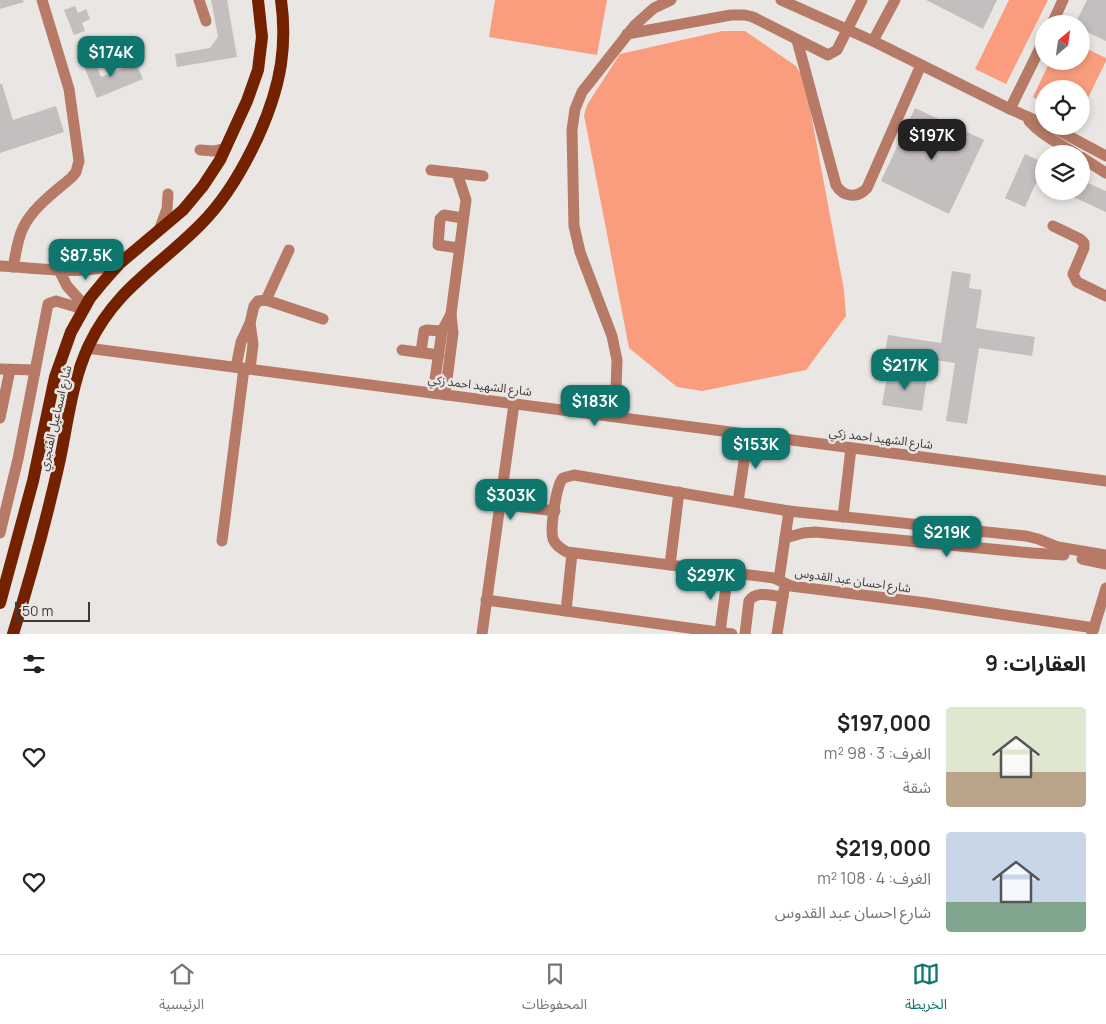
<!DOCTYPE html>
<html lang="ar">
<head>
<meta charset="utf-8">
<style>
	:root { --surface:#fff; --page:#f6f6f6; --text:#222; --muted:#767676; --line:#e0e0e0; --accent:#0f766e }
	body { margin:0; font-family:Manrope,"Noto Sans Arabic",sans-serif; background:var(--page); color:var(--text); direction:rtl; height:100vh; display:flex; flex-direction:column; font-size:19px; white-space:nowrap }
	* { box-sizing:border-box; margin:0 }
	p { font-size:16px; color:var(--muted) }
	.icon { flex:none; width:28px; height:28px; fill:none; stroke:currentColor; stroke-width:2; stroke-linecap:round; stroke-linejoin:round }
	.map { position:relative; height:634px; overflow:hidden; direction:ltr }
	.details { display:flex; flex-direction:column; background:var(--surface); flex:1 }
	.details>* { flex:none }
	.needle { width:32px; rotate:29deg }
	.tools { position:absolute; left:1035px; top:15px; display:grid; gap:10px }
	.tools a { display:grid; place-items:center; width:55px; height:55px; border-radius:50%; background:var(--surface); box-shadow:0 2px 8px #0003; font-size:25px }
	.scale { position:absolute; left:15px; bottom:12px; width:75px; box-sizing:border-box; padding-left:5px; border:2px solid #3c3b3a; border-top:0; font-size:14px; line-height:18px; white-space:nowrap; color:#3c3b3a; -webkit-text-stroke:4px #eae6e4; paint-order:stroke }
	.price { position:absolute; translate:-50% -42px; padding:0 11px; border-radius:10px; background:var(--accent); color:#fff; font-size:16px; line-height:32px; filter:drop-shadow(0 1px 2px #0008) }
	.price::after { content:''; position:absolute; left:50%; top:30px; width:15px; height:11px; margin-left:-8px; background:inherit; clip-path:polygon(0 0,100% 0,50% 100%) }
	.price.active { background:#222; color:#fff }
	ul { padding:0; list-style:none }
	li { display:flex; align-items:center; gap:15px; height:125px; padding:0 20px }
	li span { display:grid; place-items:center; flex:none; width:140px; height:100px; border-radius:5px; color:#555 }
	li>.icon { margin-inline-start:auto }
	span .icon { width:60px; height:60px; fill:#fffc; stroke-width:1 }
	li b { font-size:21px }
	h2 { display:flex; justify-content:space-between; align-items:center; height:60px; padding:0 20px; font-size:21px }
	.tabs { display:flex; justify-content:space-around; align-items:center; height:70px; border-top:1px solid var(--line); background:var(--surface); font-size:14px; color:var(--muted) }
	.tabs a { display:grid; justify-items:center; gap:2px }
	.tabs .active { color:var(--accent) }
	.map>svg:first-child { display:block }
</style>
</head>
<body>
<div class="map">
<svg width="1106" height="634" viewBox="0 0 1106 634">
	<rect width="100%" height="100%" fill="#eae6e4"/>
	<!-- green -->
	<g fill="#fa9d7e">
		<polygon points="495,0 607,0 597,55 489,37"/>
		<polygon points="1009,0 1048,0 1006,84 975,69"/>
		<polygon points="722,31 745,31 796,66 805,82 844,290 846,316 806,370 702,391 677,387 629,348 584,115 587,105 620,54"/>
		<polygon points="1081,46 1106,58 1106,61 1081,112 1081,89 1044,89 1044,102 1033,97 1050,61 1081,61"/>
	</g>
	<!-- building -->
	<g fill="#c4bfbe">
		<polygon points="0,0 23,0 24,2 0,9"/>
		<polygon points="211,0 227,0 237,57 177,67 175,54 210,48 218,37"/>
		<polygon points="926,0 997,0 983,29"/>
		<polygon points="1087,0 1106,0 1106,41 1081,29 1081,24 1075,24"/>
		<polygon points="75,6 78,13 86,9 90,19 82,23 85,31 74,35 64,10"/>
		<polygon points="94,59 101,77 136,63 143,79 97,98 83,64"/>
		<polygon points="0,84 2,84 13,120 56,106 64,132 0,153"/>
		<polygon points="915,108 984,140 949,214 881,181"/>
		<polygon points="1025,154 1044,163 1044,184 1037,181 1025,207 1005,198"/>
		<polygon points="1081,180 1106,191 1106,212 1060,191 1081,191"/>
		<polygon points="952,271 971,274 969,288 982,290 976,328 1035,337 1032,356 979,348 967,424 946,421 955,363 885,352 888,335 941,343"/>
		<polygon points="888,371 927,378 922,411 882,405"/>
	</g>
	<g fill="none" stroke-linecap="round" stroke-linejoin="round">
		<!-- minor -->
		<g stroke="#b67a66" stroke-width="11">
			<polyline points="199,0 206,21"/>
			<polyline points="781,0 873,41 1010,109 1044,124"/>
			<polyline points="1052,24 1063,0"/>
			<polyline points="627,34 731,15 745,15 753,17 828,55 837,50 862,0"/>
			<path d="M797 40 836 185C843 197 857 199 867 188L921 65"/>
			<polyline points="873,41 895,0"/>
			<polyline points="1010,109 1044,40"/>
			<path d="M1029 121C1041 135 1060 144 1076 154"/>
			<polyline points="1050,126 1106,156"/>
			<polyline points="200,150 214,151 226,148"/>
			<polyline points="1081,157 1106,173"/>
			<polyline points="431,170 483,176"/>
			<polyline points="1053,226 1080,239 1084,243 1084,248 1073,274 1077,282 1106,296"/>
			<polyline points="160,228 167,209 168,194"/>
			<polyline points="459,248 438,245 440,219 444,215 463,218"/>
			<path d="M0 266C40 268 80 276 119 264"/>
			<path d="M13 267C16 254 17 240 23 228 33 207 55 192 72 177L76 172 79 161 69 89 42 0"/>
			<polyline points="59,270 67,286 85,306"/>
			<polyline points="266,300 289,250"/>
			<polyline points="250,323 253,344 250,369"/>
			<polyline points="87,348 1106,481"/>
			<polyline points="402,350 439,355"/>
			<polyline points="421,352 424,331 427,330 442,331"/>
			<polyline points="236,367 241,342 250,323 254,306 258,301 266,300 323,319"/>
			<polyline points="0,369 35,370"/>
			<polyline points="433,393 442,331 451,314"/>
			<polyline points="445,395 453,333 451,314 466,200 457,173"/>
			<polyline points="611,416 616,391 617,360 612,336 580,252 574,226 572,130 575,109 582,92 635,25 654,8 671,0"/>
			<polyline points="0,418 10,370"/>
			<polyline points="738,502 748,434"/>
			<polyline points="500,504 555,511"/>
			<polyline points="843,517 851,448"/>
			<polyline points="0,533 18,459 48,304 56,301 83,309"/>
			<polyline points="785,538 803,533 815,532 1032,553 1064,555"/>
			<polyline points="222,541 244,368"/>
			<polyline points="1082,559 1106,564"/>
			<polyline points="670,565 679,492"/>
			<polyline points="779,579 789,511"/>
			<polyline points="486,600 732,634"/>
			<polyline points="566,611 572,553"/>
			<path d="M1094 628 926 603 791 586 774 578 567 552C561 549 556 546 553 539 550 529 556 485 563 478L574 475 789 511 1026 536 1038 539 1058 547 1106 555"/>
			<polyline points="720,632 728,572"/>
			<polyline points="482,634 514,404"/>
			<path d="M745 634 749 601C756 590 772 596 783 597"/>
			<polyline points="777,634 784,590"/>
			<polyline points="1092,634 1106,588"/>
		</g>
		<!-- major -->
		<g stroke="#742100" stroke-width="12">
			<polyline points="0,603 33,481 55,377 71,332 90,298 104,281 119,264 183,210 203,186 220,160 247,101 258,70 262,37 258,0"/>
			<path d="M13 634C31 576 47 518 60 459 68 421 72 381 89 345 116 288 159 267 201 224 238 187 273 116 281 64 284 43 284 21 281 0"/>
		</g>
	</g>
	<g text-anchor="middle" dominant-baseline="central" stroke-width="5" stroke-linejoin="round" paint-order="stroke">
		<!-- street labels -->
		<g font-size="12" fill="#3c3b3a" stroke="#eae6e4">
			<text transform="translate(480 385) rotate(7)">شارع الشهيد احمد زكي</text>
			<text transform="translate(55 418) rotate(-77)">شارع اسماعيل الفنجري</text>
			<text transform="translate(881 438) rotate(7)">شارع الشهيد احمد زكي</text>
			<text transform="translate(853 580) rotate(8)">شارع احسان عبد القدوس</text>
		</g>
	</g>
</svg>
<div class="tools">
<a><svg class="needle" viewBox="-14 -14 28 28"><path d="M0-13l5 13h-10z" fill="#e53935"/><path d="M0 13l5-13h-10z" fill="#767676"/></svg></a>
<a><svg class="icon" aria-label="locate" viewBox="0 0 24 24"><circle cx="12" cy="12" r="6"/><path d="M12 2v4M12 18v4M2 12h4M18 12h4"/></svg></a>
<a><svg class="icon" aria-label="layers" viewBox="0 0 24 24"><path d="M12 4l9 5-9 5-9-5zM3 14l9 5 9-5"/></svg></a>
</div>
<div class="scale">50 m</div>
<b class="price" style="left:111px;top:78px">$174K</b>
<b class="price active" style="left:932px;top:161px">$197K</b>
<b class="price" style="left:86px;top:281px">$87.5K</b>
<b class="price" style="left:905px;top:391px">$217K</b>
<b class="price" style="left:595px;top:427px">$183K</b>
<b class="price" style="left:756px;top:470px">$153K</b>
<b class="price" style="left:511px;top:521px">$303K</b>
<b class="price" style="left:947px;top:558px">$219K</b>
<b class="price" style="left:711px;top:601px">$297K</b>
</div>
<section class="details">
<h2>العقارات: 9<svg class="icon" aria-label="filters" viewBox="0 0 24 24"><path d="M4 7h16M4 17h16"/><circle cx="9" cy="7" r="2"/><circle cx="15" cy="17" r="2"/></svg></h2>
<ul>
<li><span style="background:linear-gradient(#dfe7d0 65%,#b9a48a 0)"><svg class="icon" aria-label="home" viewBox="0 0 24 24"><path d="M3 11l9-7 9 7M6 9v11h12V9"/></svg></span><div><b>$197,000</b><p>الغرف: 3 · 98 m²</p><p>شقة</p></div><svg class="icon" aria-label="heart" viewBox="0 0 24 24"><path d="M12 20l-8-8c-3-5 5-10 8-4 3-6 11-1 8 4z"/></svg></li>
<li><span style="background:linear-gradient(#c9d6e8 70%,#7fa58c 0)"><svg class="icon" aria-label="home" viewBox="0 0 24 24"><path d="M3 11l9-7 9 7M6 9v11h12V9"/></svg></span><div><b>$219,000</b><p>الغرف: 4 · 108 m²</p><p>شارع احسان عبد القدوس</p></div><svg class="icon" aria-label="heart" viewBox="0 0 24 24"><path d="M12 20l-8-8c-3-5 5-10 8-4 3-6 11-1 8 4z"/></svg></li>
</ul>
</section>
<nav class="tabs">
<a class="active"><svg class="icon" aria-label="map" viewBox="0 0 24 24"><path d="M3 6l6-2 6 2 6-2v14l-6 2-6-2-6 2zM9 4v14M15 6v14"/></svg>الخريطة</a>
<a><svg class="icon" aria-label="saved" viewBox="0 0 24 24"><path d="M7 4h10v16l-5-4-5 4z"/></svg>المحفوظات</a>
<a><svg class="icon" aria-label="home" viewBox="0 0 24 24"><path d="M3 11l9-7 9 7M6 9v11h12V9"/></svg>الرئيسية</a>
</nav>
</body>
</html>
